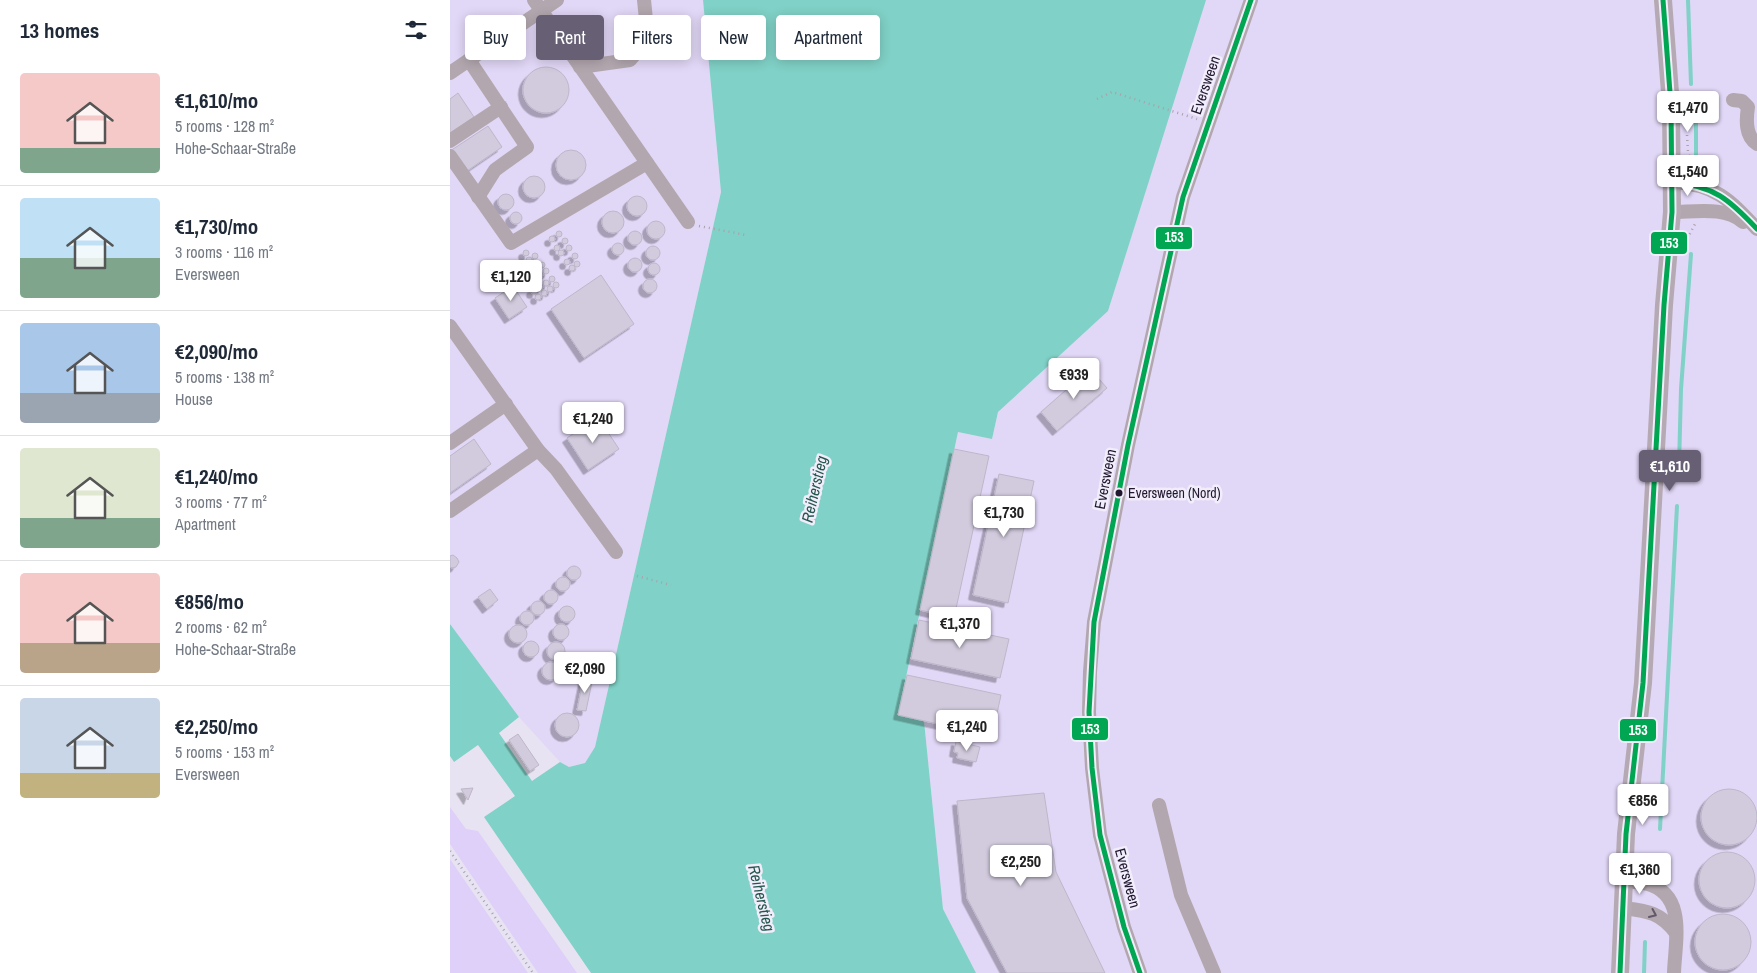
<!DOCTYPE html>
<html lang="en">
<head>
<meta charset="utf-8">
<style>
	:root { --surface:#fff; --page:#f2f2f3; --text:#1f2937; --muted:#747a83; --line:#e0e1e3; --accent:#675f74 }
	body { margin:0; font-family:"Archivo Narrow",sans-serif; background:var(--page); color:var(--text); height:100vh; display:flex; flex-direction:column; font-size:19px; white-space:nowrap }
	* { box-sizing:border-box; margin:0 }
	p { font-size:16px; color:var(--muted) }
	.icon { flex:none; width:28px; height:28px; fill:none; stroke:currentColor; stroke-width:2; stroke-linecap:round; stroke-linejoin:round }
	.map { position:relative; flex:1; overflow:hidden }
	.details { display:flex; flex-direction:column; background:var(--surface); width:450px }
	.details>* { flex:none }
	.top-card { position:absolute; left:15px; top:15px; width:475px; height:45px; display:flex; gap:10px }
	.price { position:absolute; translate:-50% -42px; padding:0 11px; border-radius:5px; background:#fff; color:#222; font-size:16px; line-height:32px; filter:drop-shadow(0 1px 2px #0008) }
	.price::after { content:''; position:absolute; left:50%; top:30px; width:15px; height:11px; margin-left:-8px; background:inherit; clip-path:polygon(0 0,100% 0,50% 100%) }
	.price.current { background:var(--accent); color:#fff }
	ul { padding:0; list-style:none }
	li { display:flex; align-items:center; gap:15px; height:125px; padding:0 20px }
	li+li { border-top:1px solid var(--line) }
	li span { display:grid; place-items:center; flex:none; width:140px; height:100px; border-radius:5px; color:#555 }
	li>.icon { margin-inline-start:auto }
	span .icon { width:60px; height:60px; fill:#fffc; stroke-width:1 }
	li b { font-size:21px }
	h2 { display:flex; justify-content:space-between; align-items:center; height:60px; padding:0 20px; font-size:21px }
	.tag { padding:0 18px; border-radius:5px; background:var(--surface); box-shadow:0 2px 12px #0003; font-size:18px; line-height:45px }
	.tag.current { background:var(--accent); color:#fff }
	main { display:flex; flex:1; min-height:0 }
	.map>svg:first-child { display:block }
</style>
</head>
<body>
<main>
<section class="details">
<h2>13 homes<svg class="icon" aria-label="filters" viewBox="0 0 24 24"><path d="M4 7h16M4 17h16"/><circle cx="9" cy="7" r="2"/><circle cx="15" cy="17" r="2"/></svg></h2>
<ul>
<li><span style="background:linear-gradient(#f6c9c9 75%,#7fa58c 0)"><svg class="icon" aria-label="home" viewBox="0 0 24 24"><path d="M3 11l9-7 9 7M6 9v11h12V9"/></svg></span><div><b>€1,610/mo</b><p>5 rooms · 128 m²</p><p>Hohe-Schaar-Straße</p></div></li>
<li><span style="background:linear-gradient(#bfe0f5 60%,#7fa58c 0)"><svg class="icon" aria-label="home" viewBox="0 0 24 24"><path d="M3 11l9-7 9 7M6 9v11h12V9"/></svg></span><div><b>€1,730/mo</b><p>3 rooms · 116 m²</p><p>Eversween</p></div></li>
<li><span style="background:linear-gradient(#a9c7e8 70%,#9aa5b1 0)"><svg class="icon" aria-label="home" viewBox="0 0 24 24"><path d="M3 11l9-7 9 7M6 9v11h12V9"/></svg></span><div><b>€2,090/mo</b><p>5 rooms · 138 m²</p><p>House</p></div></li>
<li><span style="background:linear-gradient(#dfe7d0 70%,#7fa58c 0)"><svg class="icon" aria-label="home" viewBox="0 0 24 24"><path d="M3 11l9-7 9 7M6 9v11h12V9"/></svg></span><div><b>€1,240/mo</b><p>3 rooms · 77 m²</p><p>Apartment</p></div></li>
<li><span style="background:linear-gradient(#f6c9c9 70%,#b9a48a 0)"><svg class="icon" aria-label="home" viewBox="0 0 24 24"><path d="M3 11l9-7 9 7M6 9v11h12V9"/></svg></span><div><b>€856/mo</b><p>2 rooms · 62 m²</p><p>Hohe-Schaar-Straße</p></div></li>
<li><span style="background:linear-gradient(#c9d6e8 75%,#c2b280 0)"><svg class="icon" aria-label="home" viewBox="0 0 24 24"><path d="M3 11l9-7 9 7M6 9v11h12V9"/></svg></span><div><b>€2,250/mo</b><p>5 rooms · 153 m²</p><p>Eversween</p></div></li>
</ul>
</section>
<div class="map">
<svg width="1307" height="973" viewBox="0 0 1307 973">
	<defs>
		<filter id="shadow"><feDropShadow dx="-4.5" dy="4.5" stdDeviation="0" flood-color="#0004"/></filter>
	</defs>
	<rect width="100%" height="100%" fill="#e8e3f2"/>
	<!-- built -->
	<g fill="#e1d7f6">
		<polygon points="0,0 253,0 271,192 145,747 135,763 119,767 110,762 69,717 0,624"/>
		<polygon points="755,0 1307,0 1307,973 526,973 493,909 474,721 448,715 508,432 542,439 548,412 658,311"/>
	</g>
	<!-- green -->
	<g fill="#ded0f9">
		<polygon points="0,807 16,829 28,831 127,973 88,973 0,844"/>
		<polygon points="0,859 78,973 0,973"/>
	</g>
	<!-- water -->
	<polygon fill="#80d1c7" points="253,0 756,0 658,311 548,412 542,439 508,432 448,715 474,721 493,909 526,973 141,973 34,817 65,796 28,745 4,762 0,756 0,624 69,717 49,733 82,781 110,762 119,767 135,763 145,747 271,192"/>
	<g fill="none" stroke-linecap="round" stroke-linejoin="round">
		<!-- stream -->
		<g stroke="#80d1c7" stroke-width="4">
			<polyline points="1238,0 1241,84"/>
			<polyline points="1246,113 1246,163"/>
			<polyline points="1229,466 1231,389 1241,254"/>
			<polyline points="1210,829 1227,506"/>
			<polyline points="1194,973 1195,942"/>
		</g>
	</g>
	<!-- building -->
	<g fill="#d2cbde" stroke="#bdb7c9" filter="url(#shadow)">
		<circle cx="96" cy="90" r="23"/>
		<polygon points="8,93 24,117 0,133 0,99"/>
		<polygon points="38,126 52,147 14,173 0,151"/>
		<circle cx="121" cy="165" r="15"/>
		<circle cx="84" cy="187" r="11"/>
		<circle cx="56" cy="202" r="8"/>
		<circle cx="187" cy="206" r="10"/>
		<circle cx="163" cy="222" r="11"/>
		<circle cx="66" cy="218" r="6"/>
		<circle cx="206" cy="230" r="9"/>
		<circle cx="109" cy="234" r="3"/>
		<circle cx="185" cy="238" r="7"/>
		<circle cx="102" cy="239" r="3"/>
		<circle cx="115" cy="241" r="3"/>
		<circle cx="168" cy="249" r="6"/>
		<circle cx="119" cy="248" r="3"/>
		<circle cx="107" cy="248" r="3"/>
		<circle cx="203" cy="253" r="7"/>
		<circle cx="76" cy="253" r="3"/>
		<circle cx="111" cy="253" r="3"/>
		<circle cx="85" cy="256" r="3"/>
		<circle cx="125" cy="256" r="3"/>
		<circle cx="79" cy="260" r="3"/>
		<circle cx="185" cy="265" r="7"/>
		<circle cx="117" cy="262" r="3"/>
		<circle cx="73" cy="264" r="3"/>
		<circle cx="127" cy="264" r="3"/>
		<circle cx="92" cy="265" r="3"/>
		<circle cx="204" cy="269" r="6"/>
		<circle cx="122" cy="268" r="3"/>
		<circle cx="67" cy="268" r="3"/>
		<circle cx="86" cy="269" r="3"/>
		<circle cx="96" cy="271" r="3"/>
		<circle cx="80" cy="273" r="3"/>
		<circle cx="90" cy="275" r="3"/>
		<circle cx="74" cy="277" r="3"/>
		<polygon points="151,275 184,324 134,358 101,309"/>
		<circle cx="84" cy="279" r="3"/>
		<circle cx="102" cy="279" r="3"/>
		<circle cx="200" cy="286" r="7"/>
		<circle cx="78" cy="283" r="3"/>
		<circle cx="96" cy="283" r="3"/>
		<circle cx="106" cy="285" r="3"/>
		<circle cx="90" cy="287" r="3"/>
		<polygon points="63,286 77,307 59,319 45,298"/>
		<circle cx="100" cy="289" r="3"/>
		<circle cx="84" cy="291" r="3"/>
		<circle cx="94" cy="293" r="3"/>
		<circle cx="88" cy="297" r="3"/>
		<polygon points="640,369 657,388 607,431 591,412"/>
		<polygon points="148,417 169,449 138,470 117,438"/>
		<polygon points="24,439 41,464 0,493 0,456"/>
		<polygon points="504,449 539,456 504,618 470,610"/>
		<polygon points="549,474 584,481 558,603 523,595"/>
		<polygon points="3,555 7,558 9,562 6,567 2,568 0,567 0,556"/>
		<circle cx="124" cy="573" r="7"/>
		<circle cx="113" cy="584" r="7"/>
		<polygon points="40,589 48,600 37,609 28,597"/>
		<circle cx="101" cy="597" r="7"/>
		<circle cx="88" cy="608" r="7"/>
		<circle cx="117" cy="614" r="8"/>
		<circle cx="77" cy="618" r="7"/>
		<polygon points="469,620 559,639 550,678 461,659"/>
		<circle cx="111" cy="632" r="8"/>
		<circle cx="68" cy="634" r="9"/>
		<circle cx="81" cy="649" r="8"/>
		<circle cx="106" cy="651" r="9"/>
		<circle cx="101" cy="671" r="9"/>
		<polygon points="457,675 551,695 542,736 448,715"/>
		<polygon points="134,676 143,677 136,711 127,710"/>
		<circle cx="117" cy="725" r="12"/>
		<polygon points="68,734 89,765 80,771 59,740"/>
		<polygon points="506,741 530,747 526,762 507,758 508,753 504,752"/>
		<polygon points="23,788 18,800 11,789"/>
		<circle cx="1279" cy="817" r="28"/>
		<polygon points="594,793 606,872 655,973 557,973 517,898 507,801"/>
		<circle cx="1277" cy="880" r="28"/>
		<circle cx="1273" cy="942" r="28"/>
	</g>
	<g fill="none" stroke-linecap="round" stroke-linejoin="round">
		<!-- path -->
		<g stroke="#a9a2aa" stroke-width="2.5" stroke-dasharray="1 4" stroke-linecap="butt">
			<polyline points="647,99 662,92 747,119"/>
			<polyline points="1237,135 1238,152 1244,171"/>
			<polyline points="249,226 296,235"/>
			<polyline points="1235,243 1245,224"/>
			<polyline points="187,576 221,585"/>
			<polyline points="0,851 83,973"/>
			<polyline points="1190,856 1194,871"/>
		</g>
		<!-- minor -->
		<g stroke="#b2a7ae" stroke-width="14">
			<polyline points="84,0 238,222"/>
			<polyline points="19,60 77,147 45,170 28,197"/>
			<polyline points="130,67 180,60 198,39 194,0"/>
			<polyline points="0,73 107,0"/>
			<path d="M1283 100 1292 101 1298 107C1296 120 1295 136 1307 144"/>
			<polyline points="0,141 51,107"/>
			<polyline points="0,156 61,243 197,163"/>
			<path d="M1222 182C1265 184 1279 199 1307 229"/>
			<path d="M1222 212C1245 212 1275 206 1293 222"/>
			<polyline points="0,326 88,450 106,469 166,552"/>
			<polyline points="0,443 56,404"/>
			<polyline points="0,511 88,450"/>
			<polyline points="709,805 731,895 764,973"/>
			<path d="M1174 881C1182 882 1190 882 1198 884 1237 895 1225 942 1224 973"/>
			<path d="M1173 908C1197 911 1210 912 1226 933"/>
			<polyline points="690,973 674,927 650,835 642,768 639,712 640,672 644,622 678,445 733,197 801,0"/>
		</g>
		<!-- major -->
		<polyline stroke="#b5a9b3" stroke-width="18" points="1170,973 1176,834 1193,683 1214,305 1222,212 1221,106 1213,0"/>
		<defs>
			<g id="bus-1">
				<path d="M1222 182C1264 186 1279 199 1307 229"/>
				<polyline points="690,973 674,927 650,835 642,768 639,712 644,622 678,445 733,197 801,0"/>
				<polyline points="1170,973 1176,834 1193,683 1214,305 1222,212 1221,106 1213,0"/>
			</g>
		</defs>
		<!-- bus-1 casing -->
		<use href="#bus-1" stroke="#f1edfa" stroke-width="9"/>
		<!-- bus-1 -->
		<use href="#bus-1" stroke="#00a651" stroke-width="5"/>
	</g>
	<!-- one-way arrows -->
	<defs><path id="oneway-chevron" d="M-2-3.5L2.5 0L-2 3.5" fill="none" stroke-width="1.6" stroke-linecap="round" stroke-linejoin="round" transform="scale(1.25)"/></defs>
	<use stroke="#625869" href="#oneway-chevron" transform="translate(1203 914) rotate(24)"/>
	<!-- markers -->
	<circle fill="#211830" stroke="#f1edfa" stroke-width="2" cx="669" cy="493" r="4.5"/>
	<g text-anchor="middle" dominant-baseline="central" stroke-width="5" stroke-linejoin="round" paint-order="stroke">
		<!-- bus labels -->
		<g font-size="14" fill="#211830" stroke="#f1edfa" text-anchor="start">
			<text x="678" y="493">Eversween (Nord)</text>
		</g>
		<!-- street labels -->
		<g font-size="15" fill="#211830" stroke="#f1edfa">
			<text transform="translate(755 85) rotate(-71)">Eversween</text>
			<text transform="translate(655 479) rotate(-79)">Eversween</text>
			<text transform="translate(678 878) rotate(75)">Eversween</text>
		</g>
		<!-- water labels -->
		<g font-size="16" font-style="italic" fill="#26574e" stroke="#f1edfa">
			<text transform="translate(364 489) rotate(-77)">Reiherstieg</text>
			<text transform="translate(312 898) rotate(76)">Reiherstieg</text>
		</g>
	</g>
	<g stroke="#f1edfa" stroke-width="2">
		<rect x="705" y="226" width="38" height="24" rx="5" fill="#00a651"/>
		<rect x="1200" y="231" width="38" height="24" rx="5" fill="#00a651"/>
		<rect x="621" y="717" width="38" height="24" rx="5" fill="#00a651"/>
		<rect x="1169" y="718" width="38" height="24" rx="5" fill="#00a651"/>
	</g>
	<g font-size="14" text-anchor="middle" font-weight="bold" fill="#fff">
		<text x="724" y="242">153</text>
		<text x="1219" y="248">153</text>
		<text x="640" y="734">153</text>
		<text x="1188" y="735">153</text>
	</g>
</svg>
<b class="price" style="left:1238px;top:133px">€1,470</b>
<b class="price" style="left:1238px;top:197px">€1,540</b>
<b class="price" style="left:61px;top:302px">€1,120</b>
<b class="price" style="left:624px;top:400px">€939</b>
<b class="price" style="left:143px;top:444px">€1,240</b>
<b class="price current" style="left:1220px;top:492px">€1,610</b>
<b class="price" style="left:554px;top:538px">€1,730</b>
<b class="price" style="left:510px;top:649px">€1,370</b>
<b class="price" style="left:135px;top:694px">€2,090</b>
<b class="price" style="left:517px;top:752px">€1,240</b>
<b class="price" style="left:1193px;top:826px">€856</b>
<b class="price" style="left:571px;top:887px">€2,250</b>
<b class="price" style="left:1190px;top:895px">€1,360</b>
<div class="top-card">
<a class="tag">Buy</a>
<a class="tag current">Rent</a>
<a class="tag">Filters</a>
<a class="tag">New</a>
<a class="tag">Apartment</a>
</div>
</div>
</main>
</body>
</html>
